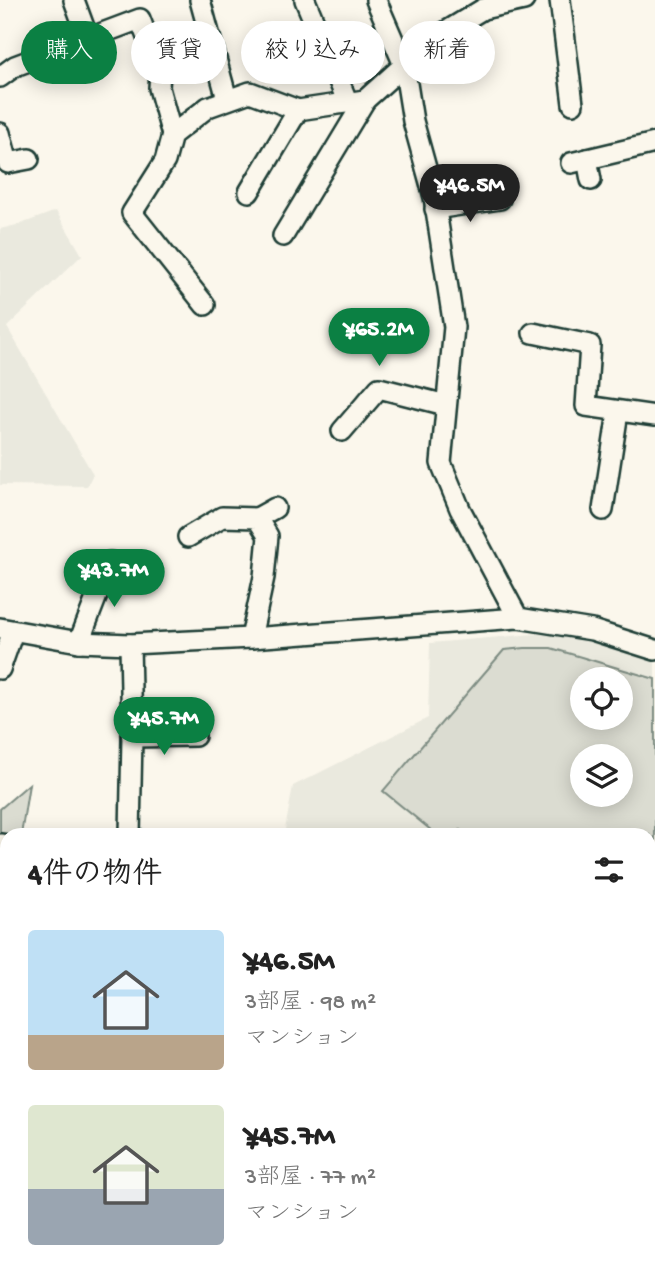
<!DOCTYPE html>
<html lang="ja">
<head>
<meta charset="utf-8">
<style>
	:root { --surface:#fff; --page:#f2f2f2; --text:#222; --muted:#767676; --accent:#0b8043 }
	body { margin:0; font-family:"Gochi Hand","Klee One",sans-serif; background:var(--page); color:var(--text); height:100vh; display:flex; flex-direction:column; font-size:26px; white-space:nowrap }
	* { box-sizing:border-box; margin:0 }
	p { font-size:23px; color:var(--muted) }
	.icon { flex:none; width:38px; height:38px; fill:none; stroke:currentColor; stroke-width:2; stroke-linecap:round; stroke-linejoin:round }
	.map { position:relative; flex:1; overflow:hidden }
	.details { position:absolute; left:0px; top:828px; width:656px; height:450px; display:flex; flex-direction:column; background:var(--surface); border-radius:21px 21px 0 0; box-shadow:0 4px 18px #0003 }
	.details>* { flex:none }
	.banner { position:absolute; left:21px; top:21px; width:614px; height:63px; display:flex; gap:14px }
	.fabs { position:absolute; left:570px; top:667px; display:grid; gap:14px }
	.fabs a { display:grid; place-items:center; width:63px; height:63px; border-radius:50%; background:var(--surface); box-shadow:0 4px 18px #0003; font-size:35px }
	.price { position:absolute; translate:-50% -60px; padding:0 16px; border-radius:24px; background:var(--accent); color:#fff; font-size:23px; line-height:46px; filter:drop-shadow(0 2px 4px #0008) }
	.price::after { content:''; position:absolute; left:50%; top:42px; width:21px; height:16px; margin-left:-10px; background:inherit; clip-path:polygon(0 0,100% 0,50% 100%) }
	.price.selected { background:#222; color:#fff }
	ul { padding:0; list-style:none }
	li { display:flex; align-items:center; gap:21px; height:175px; padding:0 28px }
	li span { display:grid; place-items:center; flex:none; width:196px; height:140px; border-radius:7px; color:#555 }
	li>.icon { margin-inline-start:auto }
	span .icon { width:84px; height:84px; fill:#fffc; stroke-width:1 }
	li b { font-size:30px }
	h2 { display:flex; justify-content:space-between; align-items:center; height:84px; padding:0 28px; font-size:30px }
	.tag { padding:0 24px; border-radius:32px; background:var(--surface); box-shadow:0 4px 18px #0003; font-size:24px; line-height:63px }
	.tag.selected { background:var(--accent); color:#fff }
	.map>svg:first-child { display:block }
</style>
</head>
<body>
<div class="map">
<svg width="655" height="1276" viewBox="0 0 655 1276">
	<rect width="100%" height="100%" fill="#fbf7ec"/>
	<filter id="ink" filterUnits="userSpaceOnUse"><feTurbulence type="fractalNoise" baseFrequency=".0143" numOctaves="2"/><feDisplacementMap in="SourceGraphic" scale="14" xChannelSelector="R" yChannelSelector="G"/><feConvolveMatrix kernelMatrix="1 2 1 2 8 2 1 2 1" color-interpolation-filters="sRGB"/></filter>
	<g filter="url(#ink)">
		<!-- built -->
		<g fill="#eae9de" fill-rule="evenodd">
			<polygon points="56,211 82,255 7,327 93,474 87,486 0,485 0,229 21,224"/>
			<path d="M557 632 655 661V1177L649 1183V835H284L293 786 428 718 430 643ZM583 679H621V718H583ZM583 756H621V794H583Z"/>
		</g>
		<!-- green -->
		<g fill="#dbdcd1" stroke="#7d8c82" stroke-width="2" fill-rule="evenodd">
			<path d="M525 648H551L655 679V969L649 965V835H466L460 830 456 835H437L383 791 504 650ZM583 679H621V718H583ZM583 756H621V794H583Z"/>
			<polygon points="29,784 21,835 0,835 0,809"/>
			<polygon points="0,1047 7,1048 7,1088 0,1087"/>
		</g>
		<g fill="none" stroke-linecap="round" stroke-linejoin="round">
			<defs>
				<g id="street">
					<polyline points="74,0 88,38"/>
					<polyline points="200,0 227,99"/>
					<polyline points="305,0 348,103"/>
					<polyline points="560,0 573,104"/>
					<polyline points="0,77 15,66 140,19 160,71 159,88 172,135"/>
					<polyline points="0,133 8,163 29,159"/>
					<polyline points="587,159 591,180"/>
					<polyline points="571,163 655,143"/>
					<polyline points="249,192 298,110"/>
					<polyline points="435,209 500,199"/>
					<polyline points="283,236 365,100 404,65 376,0"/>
					<polyline points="205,305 132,213 165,161 172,135 208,107 250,92 298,110 365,100"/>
					<polyline points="533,333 590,345 586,406 655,416"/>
					<polyline points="342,431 379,388 446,405"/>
					<polyline points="603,510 618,412"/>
					<polyline points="257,518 275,508"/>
					<polyline points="188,537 222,517 257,518 268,536 264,577 251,638"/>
					<polyline points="518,618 460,509 441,463 454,327 434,197 413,121 404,65 427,43 483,9 524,0"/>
					<polyline points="0,628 79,642 130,644 251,638 518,618 592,630 655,650"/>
					<polyline points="79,642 110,562"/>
					<polyline points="0,669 13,632"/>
					<polyline points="132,737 195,736"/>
					<polyline points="130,835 132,737 130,644"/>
					<polyline points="0,844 7,845"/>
					<polyline points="0,984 7,985"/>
					<polyline points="649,1199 655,1194"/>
					<polyline points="0,1203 7,1200"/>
					<polyline points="186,1270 190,1276"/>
					<polyline points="301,1270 302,1276"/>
					<polyline points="476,1276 495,1270"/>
				</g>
			</defs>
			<!-- street casing -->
			<use href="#street" stroke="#1f3d34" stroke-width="24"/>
			<!-- street -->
			<use href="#street" stroke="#fbf7ec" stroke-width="19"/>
		</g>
	</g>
</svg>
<div class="fabs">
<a><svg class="icon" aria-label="locate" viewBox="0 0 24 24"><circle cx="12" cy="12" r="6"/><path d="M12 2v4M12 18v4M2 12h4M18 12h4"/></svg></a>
<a><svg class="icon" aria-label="layers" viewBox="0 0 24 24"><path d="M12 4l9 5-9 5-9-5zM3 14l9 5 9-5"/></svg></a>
</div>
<b class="price selected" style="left:470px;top:224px">¥46.5M</b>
<b class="price" style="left:379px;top:368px">¥65.2M</b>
<b class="price" style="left:114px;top:609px">¥43.7M</b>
<b class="price" style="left:164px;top:757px">¥45.7M</b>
<div class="banner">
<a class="tag selected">購入</a>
<a class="tag">賃貸</a>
<a class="tag">絞り込み</a>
<a class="tag">新着</a>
</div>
<section class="details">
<h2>4件の物件<svg class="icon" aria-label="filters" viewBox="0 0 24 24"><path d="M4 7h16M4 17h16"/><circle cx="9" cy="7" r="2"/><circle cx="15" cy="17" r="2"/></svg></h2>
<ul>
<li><span style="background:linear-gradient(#bfe0f5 75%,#b9a48a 0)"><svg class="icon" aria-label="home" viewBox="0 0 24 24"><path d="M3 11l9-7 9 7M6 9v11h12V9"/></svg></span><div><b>¥46.5M</b><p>3部屋 · 98 m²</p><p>マンション</p></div></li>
<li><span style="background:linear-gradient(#dfe7d0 60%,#9aa5b1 0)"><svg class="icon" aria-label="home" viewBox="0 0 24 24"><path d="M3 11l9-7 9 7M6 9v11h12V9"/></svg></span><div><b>¥45.7M</b><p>3部屋 · 77 m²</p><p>マンション</p></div></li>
</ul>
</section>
</div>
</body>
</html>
